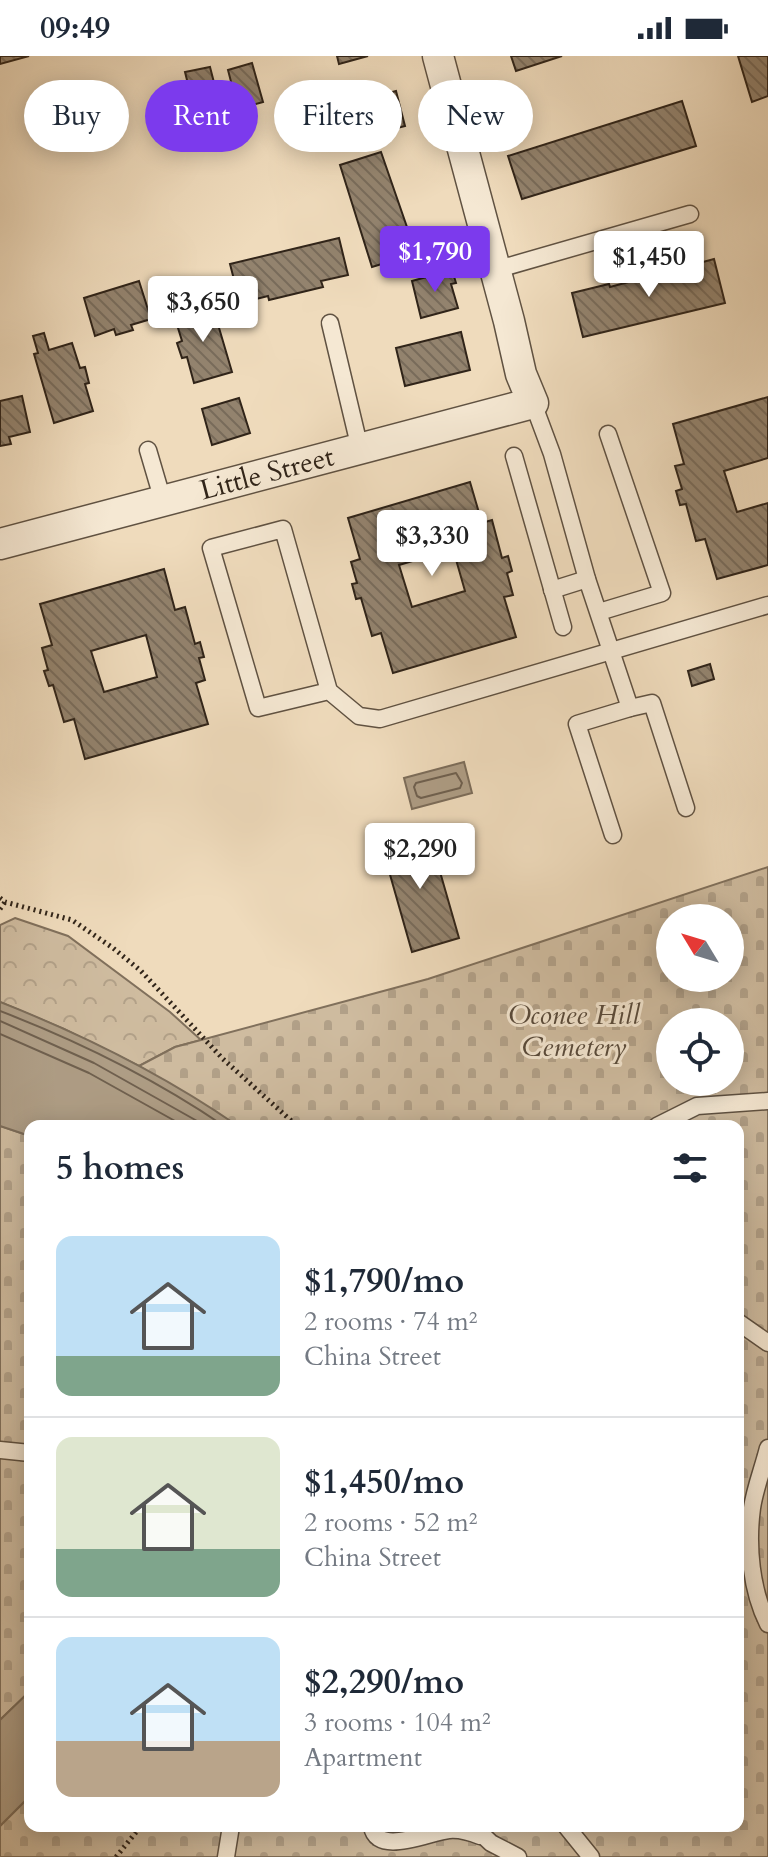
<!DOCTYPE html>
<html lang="en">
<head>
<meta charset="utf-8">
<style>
	:root { --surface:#fff; --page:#f6f6f7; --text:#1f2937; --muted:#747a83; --line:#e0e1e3; --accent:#7c3aed }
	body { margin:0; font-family:Cardo,serif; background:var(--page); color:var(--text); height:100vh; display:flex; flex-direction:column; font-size:30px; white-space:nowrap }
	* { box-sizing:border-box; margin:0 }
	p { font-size:26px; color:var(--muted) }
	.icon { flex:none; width:44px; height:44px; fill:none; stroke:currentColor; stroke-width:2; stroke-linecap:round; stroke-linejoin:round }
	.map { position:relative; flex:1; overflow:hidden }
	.drawer { position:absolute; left:24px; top:1064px; width:720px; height:712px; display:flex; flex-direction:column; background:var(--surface); border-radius:16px; box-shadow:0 4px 20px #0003 }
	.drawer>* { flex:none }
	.hud { position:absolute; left:24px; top:24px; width:720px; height:72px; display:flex; gap:16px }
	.needle { width:52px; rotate:308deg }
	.tools { position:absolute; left:656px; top:848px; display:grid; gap:16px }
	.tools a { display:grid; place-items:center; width:88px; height:88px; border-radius:50%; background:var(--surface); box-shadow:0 4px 20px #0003; font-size:40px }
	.price { position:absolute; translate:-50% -68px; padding:0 18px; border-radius:8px; background:#fff; color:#222; font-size:26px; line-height:52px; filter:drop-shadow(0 2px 4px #0008) }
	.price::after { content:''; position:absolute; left:50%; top:48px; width:24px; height:18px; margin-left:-12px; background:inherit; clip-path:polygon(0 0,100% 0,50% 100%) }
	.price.active { background:var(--accent); color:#fff }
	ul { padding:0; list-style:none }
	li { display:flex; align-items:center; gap:24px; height:200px; padding:0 32px }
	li+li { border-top:2px solid var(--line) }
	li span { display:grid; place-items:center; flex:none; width:224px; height:160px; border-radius:16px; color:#555 }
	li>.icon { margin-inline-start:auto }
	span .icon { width:96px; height:96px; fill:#fffc; stroke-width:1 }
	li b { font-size:34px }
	h2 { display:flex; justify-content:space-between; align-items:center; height:96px; padding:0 32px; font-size:34px }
	.tag { padding:0 28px; border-radius:36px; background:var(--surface); box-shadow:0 4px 20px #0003; font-size:28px; line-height:72px }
	.tag.active { background:var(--accent); color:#fff }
	.status { display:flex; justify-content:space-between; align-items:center; height:56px; padding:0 40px; background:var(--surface); direction:ltr }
	.status svg { height:22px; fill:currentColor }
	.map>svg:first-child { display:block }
</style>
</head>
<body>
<div class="status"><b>09:49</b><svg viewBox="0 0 49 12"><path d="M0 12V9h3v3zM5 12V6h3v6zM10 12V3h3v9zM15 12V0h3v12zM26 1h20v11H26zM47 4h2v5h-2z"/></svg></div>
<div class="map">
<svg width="768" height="1801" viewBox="0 0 768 1801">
	<defs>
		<pattern id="forest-crowns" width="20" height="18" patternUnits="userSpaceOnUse" patternTransform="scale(2)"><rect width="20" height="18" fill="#cfbca0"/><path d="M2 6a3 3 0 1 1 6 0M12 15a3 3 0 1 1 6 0" fill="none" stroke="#b2a189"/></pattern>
		<pattern id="cemetery-stones" width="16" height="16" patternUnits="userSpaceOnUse" patternTransform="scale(2)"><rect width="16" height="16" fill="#cfbca0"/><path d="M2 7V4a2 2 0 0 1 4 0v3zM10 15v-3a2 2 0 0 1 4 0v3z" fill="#b2a189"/></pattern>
		<pattern id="building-back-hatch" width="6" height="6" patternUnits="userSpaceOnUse" patternTransform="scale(2)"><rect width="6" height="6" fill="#93836e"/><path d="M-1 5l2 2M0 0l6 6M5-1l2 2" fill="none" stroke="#786b5a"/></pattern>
	</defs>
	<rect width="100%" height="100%" fill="#efdbbc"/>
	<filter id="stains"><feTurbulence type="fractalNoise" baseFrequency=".0025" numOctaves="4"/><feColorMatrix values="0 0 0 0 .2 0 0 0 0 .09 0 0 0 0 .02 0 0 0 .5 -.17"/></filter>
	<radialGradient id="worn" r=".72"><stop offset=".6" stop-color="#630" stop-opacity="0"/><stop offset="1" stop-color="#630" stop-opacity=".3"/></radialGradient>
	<!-- forest -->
	<polygon fill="url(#forest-crowns)" stroke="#80705c" stroke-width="2" points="15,862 68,880 170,956 201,984 175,991 139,1010 64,973 0,946 0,869"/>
	<!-- cemetery -->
	<g fill="url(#cemetery-stones)" stroke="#80705c" stroke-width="2" fill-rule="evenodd">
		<path d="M768 811V1801H0V1770L30 1740V1770H738V1070H238L139 1010 175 991 428 923ZM670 862H730V922H670ZM670 966H730V1026H670Z"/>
		<polygon points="0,1070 30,1080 30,1635 0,1664"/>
	</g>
	<!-- water -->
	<g fill="#ae9d85" stroke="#7c6d5a" stroke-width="2">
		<polygon points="464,706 472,737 412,753 404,722"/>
		<path d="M0 946C84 979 164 1019 238 1070H30V1080L0 1070Z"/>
		<polygon points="30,1635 30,1740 0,1770 0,1664"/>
	</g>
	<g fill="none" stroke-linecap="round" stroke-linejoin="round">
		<!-- shore -->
		<g stroke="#6f604f" stroke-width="2">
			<polygon points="456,717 462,727 460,732 421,742 417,740 414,731 416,727"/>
			<path d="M0 955C78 985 155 1023 224 1070"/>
			<polyline points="0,965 94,1007 206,1070"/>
			<polyline points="0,978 89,1017 184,1070"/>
		</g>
	</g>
	<!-- building -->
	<g fill="url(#building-back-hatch)" stroke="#302419" stroke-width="2" fill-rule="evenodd">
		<polygon points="0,0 29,0 0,8"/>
		<polygon points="337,0 368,0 339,8"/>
		<polygon points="511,0 562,0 516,15"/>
		<polygon points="738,0 768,0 768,40 752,46"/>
		<polygon points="252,7 263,46 238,53 228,14"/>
		<polygon points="210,11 220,50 195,56 185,16"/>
		<polygon points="396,35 405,70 361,81 352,47"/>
		<polygon points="682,45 696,90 522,143 508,100"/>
		<polygon points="381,96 408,174 403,175 411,199 372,211 340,109"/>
		<polygon points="339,182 348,219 321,225 323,231 269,244 268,240 240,247 230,208"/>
		<polygon points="714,203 725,247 583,281 572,237 609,228 610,231"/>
		<polygon points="452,214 456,227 451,228 458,252 421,262 412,225"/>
		<polygon points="139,225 151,263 131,269 133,274 116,279 114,273 95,280 84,242"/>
		<polygon points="212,248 232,316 194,327 187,301 182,302 177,287 182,285 174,259"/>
		<polygon points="461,276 470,314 405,330 396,292"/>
		<polygon points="44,277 49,294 72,287 80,312 85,311 89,327 85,328 93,355 54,367 34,298 38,297 33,280"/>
		<polygon points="22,340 30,376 9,381 11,388 0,390 0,345"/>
		<polygon points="768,341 768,402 724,415 737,456 768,447 768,509 717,523 705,483 696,485 686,448 680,449 676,435 682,433 675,410 684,408 673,368"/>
		<polygon points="239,342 250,377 212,389 202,353"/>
		<path d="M470 426 482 467 492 464 502 502 508 500 512 515 507 517 513 539 504 541 516 581 393 617 381 577 372 580 361 542 356 543 352 528 357 527 351 506 360 503 348 462ZM453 493 465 535 412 551 399 509Z"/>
		<path d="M164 513 175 554 185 551 195 588 200 586 204 601 199 602 205 624 196 627 208 668 85 703 74 663 64 666 53 629 49 630 44 615 48 614 42 592 52 589 40 548ZM146 579 157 621 104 636 91 595Z"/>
		<polygon points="710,608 714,623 692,630 688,615"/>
		<polygon points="428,774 459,882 412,896 381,787"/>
	</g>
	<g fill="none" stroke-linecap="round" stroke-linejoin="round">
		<defs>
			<g id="service">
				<polyline points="495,214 690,158"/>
				<polyline points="330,267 360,393"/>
				<polyline points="533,347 552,398 587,523 630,652 577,668 613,779"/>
				<polyline points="148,394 163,445"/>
				<polyline points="514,400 563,571"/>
				<polyline points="552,534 587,523"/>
				<polyline points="599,556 662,537 608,378"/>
				<polyline points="329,635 258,652 211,492 283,473 329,635 359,660 380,663 768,549"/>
				<polyline points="630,652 652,647 686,752"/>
				<polyline points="657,1070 697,1050 768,1045"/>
				<polyline points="738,1266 768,1287"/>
				<path d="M768 1392C763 1412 755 1432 752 1452 747 1490 751 1534 768 1568"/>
				<polyline points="0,1394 30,1397"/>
				<path d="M372 1770C376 1801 429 1776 449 1774 460 1773 470 1776 480 1780"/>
				<polyline points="566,1770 591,1801"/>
				<polyline points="474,1771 491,1787 518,1801"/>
				<polyline points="226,1801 231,1770"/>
			</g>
			<g id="minor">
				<path id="s1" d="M0 488 533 347 521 318 509 265 438 0"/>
			</g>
		</defs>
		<!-- service casing -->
		<use href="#service" stroke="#605242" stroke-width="19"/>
		<!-- minor casing -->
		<use href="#minor" stroke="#605242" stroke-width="33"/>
		<!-- path -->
		<g stroke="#302419" stroke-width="5" stroke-dasharray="2 4" stroke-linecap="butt">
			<polyline points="0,842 5,846 72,864 113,892 141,915 223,1003 297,1070"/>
			<polyline points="0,853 5,846"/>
			<polyline points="116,1801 141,1770"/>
		</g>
		<!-- service -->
		<use href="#service" stroke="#f5e8d3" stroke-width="16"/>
		<!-- minor -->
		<use href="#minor" stroke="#f5e8d3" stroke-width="30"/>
	</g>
	<g text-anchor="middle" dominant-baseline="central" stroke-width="6" stroke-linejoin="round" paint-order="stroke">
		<!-- street labels -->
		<g font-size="28" fill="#302419" stroke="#f5e8d3">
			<text stroke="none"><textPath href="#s1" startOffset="276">Little Street</textPath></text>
		</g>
		<!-- park labels -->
		<g font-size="28" font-style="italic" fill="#584a3b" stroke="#f5e8d3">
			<text x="574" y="959">Oconee Hill<tspan x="574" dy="32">Cemetery</tspan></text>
		</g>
	</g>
	<rect width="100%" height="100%" filter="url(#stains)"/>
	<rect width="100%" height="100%" fill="url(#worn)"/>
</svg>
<div class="tools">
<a><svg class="needle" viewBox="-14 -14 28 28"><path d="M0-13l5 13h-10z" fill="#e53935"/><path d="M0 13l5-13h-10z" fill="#747a83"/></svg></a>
<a><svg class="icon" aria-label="locate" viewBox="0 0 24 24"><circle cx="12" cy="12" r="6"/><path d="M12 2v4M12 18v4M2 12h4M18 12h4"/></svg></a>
</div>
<b class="price active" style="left:435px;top:238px">$1,790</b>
<b class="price" style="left:649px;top:243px">$1,450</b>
<b class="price" style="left:203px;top:288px">$3,650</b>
<b class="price" style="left:432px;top:522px">$3,330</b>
<b class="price" style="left:420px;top:835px">$2,290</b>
<div class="hud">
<a class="tag">Buy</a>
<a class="tag active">Rent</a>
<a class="tag">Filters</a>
<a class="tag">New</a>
</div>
<section class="drawer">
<h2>5 homes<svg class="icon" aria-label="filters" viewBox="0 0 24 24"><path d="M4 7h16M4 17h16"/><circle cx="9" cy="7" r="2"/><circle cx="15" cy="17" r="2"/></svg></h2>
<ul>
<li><span style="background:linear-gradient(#bfe0f5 75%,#7fa58c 0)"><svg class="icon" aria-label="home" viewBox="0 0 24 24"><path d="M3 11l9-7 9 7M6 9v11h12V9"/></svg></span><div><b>$1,790/mo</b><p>2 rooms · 74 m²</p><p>China Street</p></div></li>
<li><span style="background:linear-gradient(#dfe7d0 70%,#7fa58c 0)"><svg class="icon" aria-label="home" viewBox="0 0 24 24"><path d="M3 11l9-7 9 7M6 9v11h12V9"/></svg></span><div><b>$1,450/mo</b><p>2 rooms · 52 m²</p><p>China Street</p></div></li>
<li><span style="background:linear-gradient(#bfe0f5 65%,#b9a48a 0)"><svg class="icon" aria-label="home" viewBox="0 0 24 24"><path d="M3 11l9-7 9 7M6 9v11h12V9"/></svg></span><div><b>$2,290/mo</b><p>3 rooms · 104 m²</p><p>Apartment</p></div></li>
</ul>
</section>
</div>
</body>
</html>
